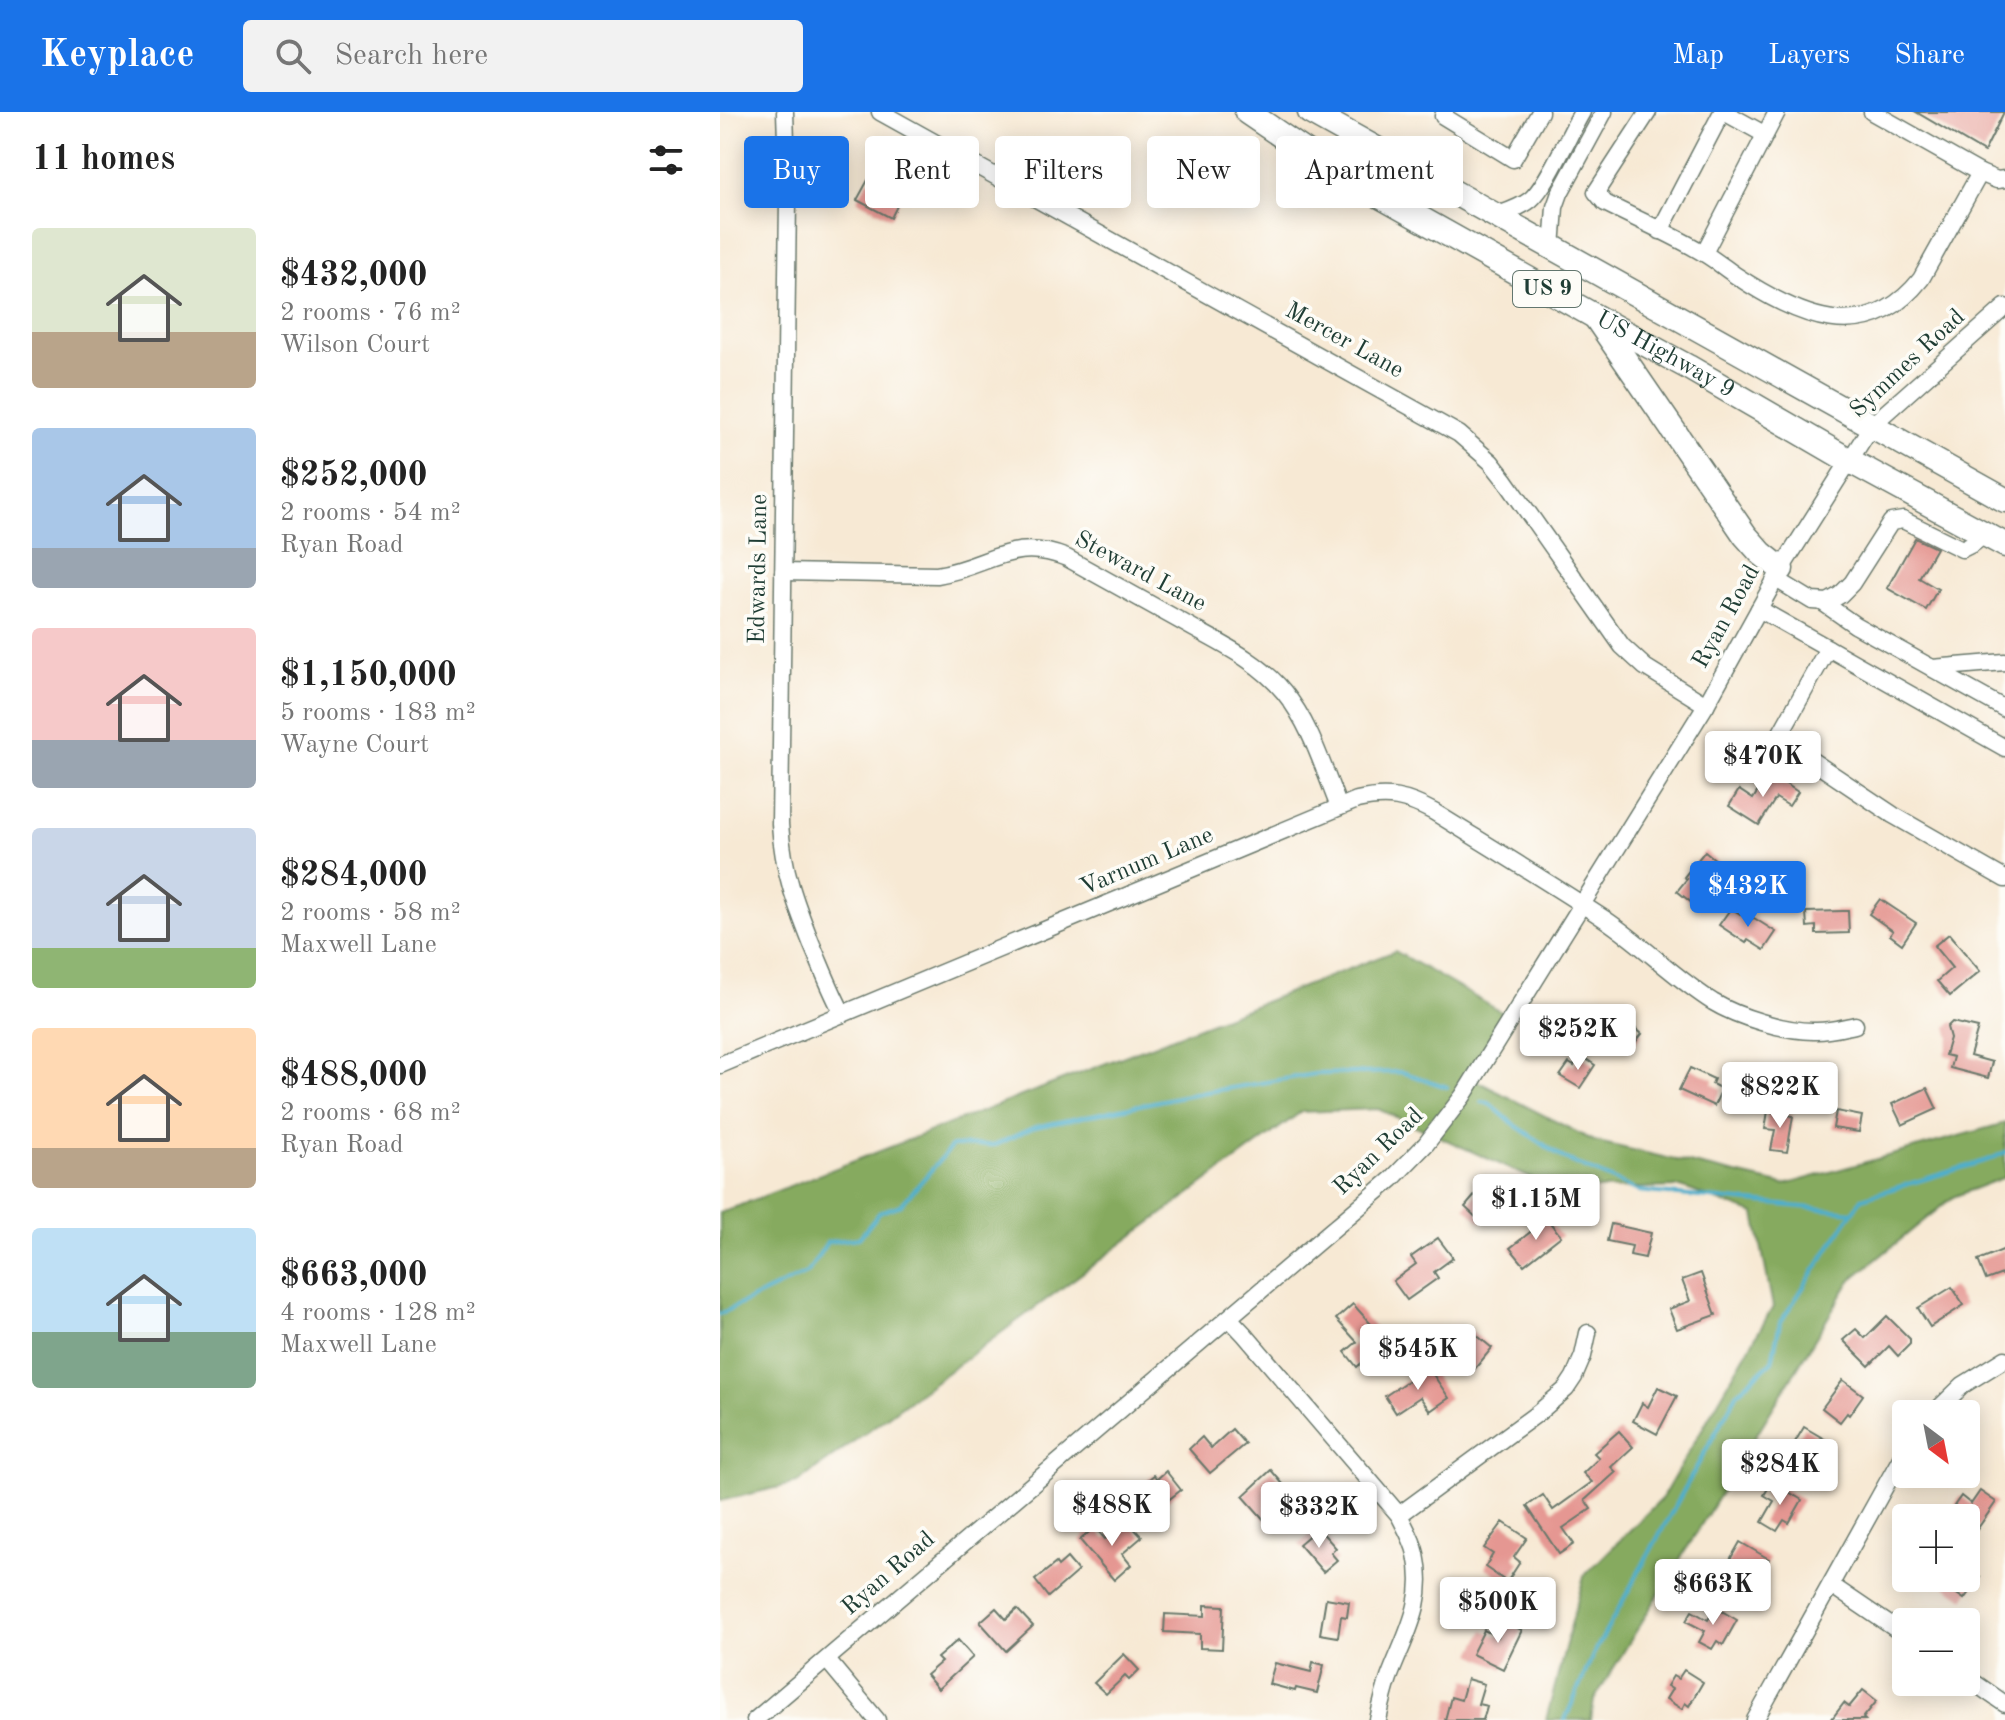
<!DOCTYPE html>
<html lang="en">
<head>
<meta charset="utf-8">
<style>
	:root { --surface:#fff; --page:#f2f2f2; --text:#222; --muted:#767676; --accent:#1a73e8 }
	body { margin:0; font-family:"Old Standard TT",serif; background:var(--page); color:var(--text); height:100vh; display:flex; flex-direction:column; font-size:30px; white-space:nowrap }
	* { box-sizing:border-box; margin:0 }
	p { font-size:26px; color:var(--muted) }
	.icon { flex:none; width:44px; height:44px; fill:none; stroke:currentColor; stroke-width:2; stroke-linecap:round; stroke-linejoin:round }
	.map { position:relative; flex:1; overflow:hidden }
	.drawer { display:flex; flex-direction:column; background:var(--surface); width:720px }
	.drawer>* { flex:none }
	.banner { position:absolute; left:24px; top:24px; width:760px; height:72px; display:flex; gap:16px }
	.needle { width:52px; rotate:148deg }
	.fabs { position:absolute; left:1172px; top:1288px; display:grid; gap:16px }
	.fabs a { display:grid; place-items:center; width:88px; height:88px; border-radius:8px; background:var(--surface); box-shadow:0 4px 20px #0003; font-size:40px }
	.price { position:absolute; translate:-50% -68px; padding:0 18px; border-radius:8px; background:#fff; color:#222; font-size:26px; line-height:52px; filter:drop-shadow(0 2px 4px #0008) }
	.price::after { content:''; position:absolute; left:50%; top:48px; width:24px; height:18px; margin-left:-12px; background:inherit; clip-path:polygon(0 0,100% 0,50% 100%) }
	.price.on { background:var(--accent); color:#fff }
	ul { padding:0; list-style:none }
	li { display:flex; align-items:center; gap:24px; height:200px; padding:0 32px }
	li span { display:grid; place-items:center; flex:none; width:224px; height:160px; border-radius:8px; color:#555 }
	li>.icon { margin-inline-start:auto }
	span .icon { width:96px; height:96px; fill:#fffc; stroke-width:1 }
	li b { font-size:34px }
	h2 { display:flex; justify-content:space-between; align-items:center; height:96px; padding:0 32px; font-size:34px }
	.chip { padding:0 28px; border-radius:8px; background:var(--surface); box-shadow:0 4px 20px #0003; font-size:28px; line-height:72px }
	.chip.on { background:var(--accent); color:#fff }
	header { display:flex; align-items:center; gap:48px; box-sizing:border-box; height:112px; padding:0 40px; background:var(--accent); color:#fff }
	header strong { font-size:38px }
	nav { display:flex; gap:44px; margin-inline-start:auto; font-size:28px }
	.search { width:560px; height:72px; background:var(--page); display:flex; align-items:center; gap:20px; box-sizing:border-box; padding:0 28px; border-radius:8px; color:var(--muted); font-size:30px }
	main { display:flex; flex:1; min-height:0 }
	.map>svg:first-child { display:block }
</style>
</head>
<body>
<header>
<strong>Keyplace</strong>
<div class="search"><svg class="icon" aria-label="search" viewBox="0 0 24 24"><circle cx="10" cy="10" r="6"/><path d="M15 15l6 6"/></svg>Search here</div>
<nav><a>Map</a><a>Layers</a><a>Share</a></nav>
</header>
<main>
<section class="drawer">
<h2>11 homes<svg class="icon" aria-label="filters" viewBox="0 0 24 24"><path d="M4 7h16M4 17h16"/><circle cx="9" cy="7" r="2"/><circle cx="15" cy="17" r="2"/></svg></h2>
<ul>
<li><span style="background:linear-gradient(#dfe7d0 65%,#b9a48a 0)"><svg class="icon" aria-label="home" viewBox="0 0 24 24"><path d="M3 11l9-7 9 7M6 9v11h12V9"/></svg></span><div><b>$432,000</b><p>2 rooms · 76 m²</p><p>Wilson Court</p></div></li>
<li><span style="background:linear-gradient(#a9c7e8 75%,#9aa5b1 0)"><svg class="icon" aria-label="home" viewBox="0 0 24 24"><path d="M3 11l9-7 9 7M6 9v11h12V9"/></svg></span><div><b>$252,000</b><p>2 rooms · 54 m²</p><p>Ryan Road</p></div></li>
<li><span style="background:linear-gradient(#f6c9c9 70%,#9aa5b1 0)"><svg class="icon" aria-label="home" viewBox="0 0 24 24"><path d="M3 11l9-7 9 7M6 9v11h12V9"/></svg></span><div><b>$1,150,000</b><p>5 rooms · 183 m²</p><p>Wayne Court</p></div></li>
<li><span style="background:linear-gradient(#c9d6e8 75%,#8fb573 0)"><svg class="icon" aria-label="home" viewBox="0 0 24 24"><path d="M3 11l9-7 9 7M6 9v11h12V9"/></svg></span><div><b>$284,000</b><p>2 rooms · 58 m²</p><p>Maxwell Lane</p></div></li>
<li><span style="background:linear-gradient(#ffd9b3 75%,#b9a48a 0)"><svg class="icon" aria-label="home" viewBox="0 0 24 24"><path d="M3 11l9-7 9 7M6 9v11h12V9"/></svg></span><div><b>$488,000</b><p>2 rooms · 68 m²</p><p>Ryan Road</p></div></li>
<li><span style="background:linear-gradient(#bfe0f5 65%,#7fa58c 0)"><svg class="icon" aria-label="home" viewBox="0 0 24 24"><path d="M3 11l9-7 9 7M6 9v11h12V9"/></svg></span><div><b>$663,000</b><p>4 rooms · 128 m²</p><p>Maxwell Lane</p></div></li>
</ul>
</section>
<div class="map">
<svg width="1285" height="1608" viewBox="0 0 1285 1608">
	<rect width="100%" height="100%" fill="#fdfcf7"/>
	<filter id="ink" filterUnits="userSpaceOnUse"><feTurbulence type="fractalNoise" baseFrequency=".0125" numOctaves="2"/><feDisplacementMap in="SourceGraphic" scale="16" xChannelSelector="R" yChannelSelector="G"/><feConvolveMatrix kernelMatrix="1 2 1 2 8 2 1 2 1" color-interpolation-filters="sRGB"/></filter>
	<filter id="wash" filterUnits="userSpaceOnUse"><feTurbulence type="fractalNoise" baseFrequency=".006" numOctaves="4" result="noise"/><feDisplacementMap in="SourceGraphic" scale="32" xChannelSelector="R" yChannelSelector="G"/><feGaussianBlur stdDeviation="1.8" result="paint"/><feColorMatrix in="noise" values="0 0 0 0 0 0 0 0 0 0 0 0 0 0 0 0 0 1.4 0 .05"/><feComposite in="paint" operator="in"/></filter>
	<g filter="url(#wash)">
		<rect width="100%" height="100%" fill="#f7e9d4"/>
		<!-- forest -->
		<polygon fill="#86aa5f" stroke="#52744a" stroke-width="2" points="675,839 790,905 753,967 874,1029 1064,1073 1285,1011 1285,1065 1233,1085 1131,1168 874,1588 871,1608 826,1608 864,1464 942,1386 1053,1195 1035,1102 961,1075 837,1078 658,997 581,1000 77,1371 0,1389 0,1101"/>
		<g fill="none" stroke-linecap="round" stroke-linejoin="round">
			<!-- stream -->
			<g stroke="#4eafcd" stroke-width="4">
				<polyline points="762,990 769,991 792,1011 845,1047 918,1079 1133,1100"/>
				<polyline points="0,1202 88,1160 107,1130 139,1126 160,1100 181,1093 232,1034 275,1033 315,1015 462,984 595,962 682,960 727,975"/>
				<polyline points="845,1608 873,1543 1018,1280 1052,1249 1060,1211 1142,1086 1271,1047 1285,1040"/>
			</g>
		</g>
		<g id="blocks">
			<!-- building -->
			<g fill="#e59792">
				<polygon points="1196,0 1284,0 1264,40"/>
				<polygon points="148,68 160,74 158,78 179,90 171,106 137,88"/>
				<polygon points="1195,426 1216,436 1199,466 1218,477 1206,498 1167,476"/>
				<polygon points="1049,661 1078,680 1069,694 1056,686 1039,713 1009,694 1019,678 1033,687"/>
				<polygon points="985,739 1003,754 987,774 992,777 977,795 957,779 967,767 964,765"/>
				<polygon points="1160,787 1196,811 1182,832 1170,823 1173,819 1149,802"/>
				<polygon points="1011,796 1029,808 1034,806 1056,820 1044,838 1028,828 1026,831 999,813"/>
				<polygon points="1123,799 1128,799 1129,821 1096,822 1096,814 1087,815 1086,800"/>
				<polygon points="1229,822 1260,859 1230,884 1217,869 1232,856 1214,834"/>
				<polygon points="885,899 898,910 902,905 922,922 910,937 891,921 888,924 873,912"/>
				<polygon points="1232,910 1258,916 1250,944 1272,950 1268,966 1230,956 1233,945 1225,943 1230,926 1227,915"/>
				<polygon points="860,943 875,953 860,976 840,964 849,951 854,954"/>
				<polygon points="970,956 994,967 992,972 1002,977 994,994 959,978"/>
				<polygon points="1207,976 1217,997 1182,1013 1172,992"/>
				<polygon points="1048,999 1073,1004 1067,1040 1051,1038 1055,1018 1045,1017"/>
				<polygon points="1116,999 1142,1004 1139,1020 1113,1016"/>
				<polygon points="778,1069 790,1080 761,1110 745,1095 756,1082 761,1087"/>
				<polygon points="827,1107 841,1124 804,1153 790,1136"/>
				<polygon points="891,1112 931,1121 925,1146 910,1143 912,1134 887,1129"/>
				<polygon points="718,1126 733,1146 714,1160 718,1166 687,1188 673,1169 696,1152 691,1145"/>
				<polygon points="1285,1137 1285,1161 1266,1168 1258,1148"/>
				<polygon points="981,1161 996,1203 957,1217 949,1197 970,1189 962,1168"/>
				<polygon points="1232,1175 1244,1193 1210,1215 1198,1196"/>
				<polygon points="633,1192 666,1229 637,1255 625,1240 637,1230 616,1207"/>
				<polygon points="1167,1204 1190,1227 1190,1232 1178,1244 1169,1234 1149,1254 1123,1228 1136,1217 1145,1226"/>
				<polygon points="749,1217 772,1236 753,1259 729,1240"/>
				<polygon points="708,1255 729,1286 710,1299 700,1285 676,1301 665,1284"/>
				<polygon points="1123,1268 1143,1283 1129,1303 1127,1301 1120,1310 1102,1296"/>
				<polygon points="938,1275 957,1284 937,1322 913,1309 922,1291 928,1295"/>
				<polygon points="1084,1315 1113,1332 1105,1345 1090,1337 1080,1354 1066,1345"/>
				<polygon points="512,1317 525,1332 490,1361 469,1337 482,1325 491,1336"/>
				<polygon points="899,1319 913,1335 891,1355 896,1360 865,1388 871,1397 843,1416 854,1432 839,1442 807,1394 823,1383 833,1398 872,1370 863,1361 879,1346 874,1341"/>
				<polygon points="551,1358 568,1378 556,1389 570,1405 554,1419 523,1384"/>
				<polygon points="446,1359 461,1378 429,1403 412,1381 434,1363 437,1367"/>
				<polygon points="1052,1370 1082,1388 1069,1411 1064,1408 1057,1419 1042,1410 1054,1389 1044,1383"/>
				<polygon points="1260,1379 1276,1390 1256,1419 1246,1412 1246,1406 1239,1406 1243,1400 1234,1394 1241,1384 1251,1392"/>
				<polygon points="407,1409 422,1425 402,1442 411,1453 394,1468 360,1428 375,1415 385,1427"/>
				<polygon points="783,1410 807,1426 794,1445 800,1450 787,1470 765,1455 773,1442 764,1436"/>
				<polygon points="598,1416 616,1436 611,1441 617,1448 603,1460 579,1432"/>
				<polygon points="1020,1430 1049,1447 1037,1469 1021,1460 1014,1473 1000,1465"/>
				<polygon points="347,1446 358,1459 328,1485 315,1468 336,1451 338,1454"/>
				<polygon points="1246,1455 1260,1465 1244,1487 1214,1466 1246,1466"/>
				<polygon points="606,1486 629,1490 627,1505 621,1504 618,1525 600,1522"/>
				<polygon points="485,1493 504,1494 502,1537 480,1536 480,1522 444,1520 445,1502 485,1504"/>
				<polygon points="995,1495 1017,1508 1003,1533 997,1529 992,1537 979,1530 985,1519 966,1509 972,1499 988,1508"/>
				<polygon points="276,1496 286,1507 297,1497 313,1514 286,1539 260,1510"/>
				<polygon points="785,1510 802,1518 783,1557 752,1542 764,1518 778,1525"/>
				<polygon points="238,1528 253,1545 218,1577 206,1563 221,1550 217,1546"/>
				<polygon points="404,1542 419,1558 409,1568 405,1564 386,1582 374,1571"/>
				<polygon points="593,1550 604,1553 597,1581 576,1576 575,1579 549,1572 555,1551 591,1560"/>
				<polygon points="964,1558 983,1570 969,1594 965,1591 962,1597 946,1587 952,1577 947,1574 953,1564 958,1567"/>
				<polygon points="747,1567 764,1572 758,1592 767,1594 763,1608 725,1608 731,1585 741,1588"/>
				<polygon points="1143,1578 1157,1589 1143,1606 1145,1608 1111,1608 1124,1591 1129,1595"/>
			</g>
		</g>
	</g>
	<g filter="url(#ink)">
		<use href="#blocks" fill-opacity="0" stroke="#6b796c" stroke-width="2"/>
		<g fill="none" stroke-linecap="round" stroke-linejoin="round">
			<defs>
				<g id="minor">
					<path d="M65 0 68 87 60 712C63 759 75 790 92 833 102 856 111 880 123 902"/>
					<polyline points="160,0 739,322 771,350 786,369 902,534 925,555 986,593"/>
					<polyline points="725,0 723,4 793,47 820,0"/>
					<path d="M928 0 876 80 885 91C918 108 954 123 985 142 995 148 1005 156 1015 163 1077 204 1146 237 1201 167L1260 61"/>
					<polyline points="1004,0 1044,22"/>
					<polyline points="1152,0 1260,61 1277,68 1285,67"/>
					<path d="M775 104C786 100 800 96 810 88 826 76 850 20 862 0"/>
					<polyline points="940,119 1002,0"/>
					<polyline points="832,136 835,95 840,81 884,0"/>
					<polyline points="984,141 1057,0"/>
					<path d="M63 460 217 463C269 455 291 424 347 446 386 468 425 489 464 511 499 531 538 548 564 580 591 613 603 656 619 695"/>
					<polyline points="1056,467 1092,489 1108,490 1120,483 1132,471 1171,410 1183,408 1242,437 1254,431 1265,422"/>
					<polyline points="1102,490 1135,513 1212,556 1285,550"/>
					<polyline points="1039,497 1285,636"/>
					<polyline points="1108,536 1058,626 1173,703 1285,767"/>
					<polyline points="1213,557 1285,597"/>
					<path d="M0 953 637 688C668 681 686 685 714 700 772 736 830 771 886 808 923 833 955 866 993 890 1018 905 1064 919 1093 919 1107 920 1121 916 1135 913"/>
					<path d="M509 1206 525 1223 679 1403C685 1415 693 1428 696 1442 707 1491 685 1523 669 1566 664 1580 661 1594 658 1608"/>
					<polyline points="1213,1302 1243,1273 1285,1247"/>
					<polyline points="679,1403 818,1301 846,1277 854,1265 863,1244 868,1221"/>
					<polyline points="1111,1473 1186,1524"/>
					<polyline points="107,1548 157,1608"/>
					<polyline points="1246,1565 1285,1592"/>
					<polyline points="35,1608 672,1067 706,1032 743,984 986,593 1061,457 1152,313 1285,195"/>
					<polyline points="1035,1608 1186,1337"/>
				</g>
				<g id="highway">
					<path id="s1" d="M527 0 603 52 876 205 968 255 1130 349 1285 433"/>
					<polyline points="590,0 1285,388"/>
					<polyline points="877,207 1025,423 1041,441 1061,457"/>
				</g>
			</defs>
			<!-- minor casing -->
			<use href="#minor" stroke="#6b796c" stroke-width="19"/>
			<!-- highway casing -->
			<use href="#highway" stroke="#6b796c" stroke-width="27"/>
			<!-- minor -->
			<use href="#minor" stroke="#fff" stroke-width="16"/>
			<!-- highway -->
			<use href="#highway" stroke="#fff" stroke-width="24"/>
		</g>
	</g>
	<g text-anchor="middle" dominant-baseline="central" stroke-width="7" stroke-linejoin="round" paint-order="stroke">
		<!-- shield labels -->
		<rect fill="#fdfcf7" stroke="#62766e" stroke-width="2" x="793" y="159" width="68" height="36" rx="6"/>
		<g font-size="22" font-weight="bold" fill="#1f3d34">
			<text x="827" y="177">US 9</text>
		</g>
		<!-- street labels -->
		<g font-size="24" fill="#1f3d34" stroke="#fdfcf7">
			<text transform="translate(624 229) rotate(29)">Mercer Lane</text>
			<text stroke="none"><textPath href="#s1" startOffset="484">US Highway 9</textPath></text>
			<text transform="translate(1188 252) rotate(-43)">Symmes Road</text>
			<text transform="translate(39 457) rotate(-89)">Edwards Lane</text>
			<text transform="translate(420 460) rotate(28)">Steward Lane</text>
			<text transform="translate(1007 505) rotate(-61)">Ryan Road</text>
			<text transform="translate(427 750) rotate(-23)">Varnum Lane</text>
			<text transform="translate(659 1040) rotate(-44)">Ryan Road</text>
			<text transform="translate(169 1462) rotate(-41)">Ryan Road</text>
		</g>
	</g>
</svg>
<div class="fabs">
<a><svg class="needle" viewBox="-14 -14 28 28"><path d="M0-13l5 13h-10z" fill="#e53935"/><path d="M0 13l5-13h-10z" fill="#767676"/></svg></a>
<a>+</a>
<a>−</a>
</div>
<b class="price" style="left:1043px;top:687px">$470K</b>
<b class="price on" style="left:1028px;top:817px">$432K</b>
<b class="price" style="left:858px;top:960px">$252K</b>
<b class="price" style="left:1060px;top:1018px">$822K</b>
<b class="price" style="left:816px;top:1130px">$1.15M</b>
<b class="price" style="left:698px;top:1280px">$545K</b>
<b class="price" style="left:1060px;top:1395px">$284K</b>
<b class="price" style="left:392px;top:1436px">$488K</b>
<b class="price" style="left:599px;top:1438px">$332K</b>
<b class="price" style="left:993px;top:1515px">$663K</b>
<b class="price" style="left:778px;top:1533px">$500K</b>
<div class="banner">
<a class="chip on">Buy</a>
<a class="chip">Rent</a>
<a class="chip">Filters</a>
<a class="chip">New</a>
<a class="chip">Apartment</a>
</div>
</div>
</main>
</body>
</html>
